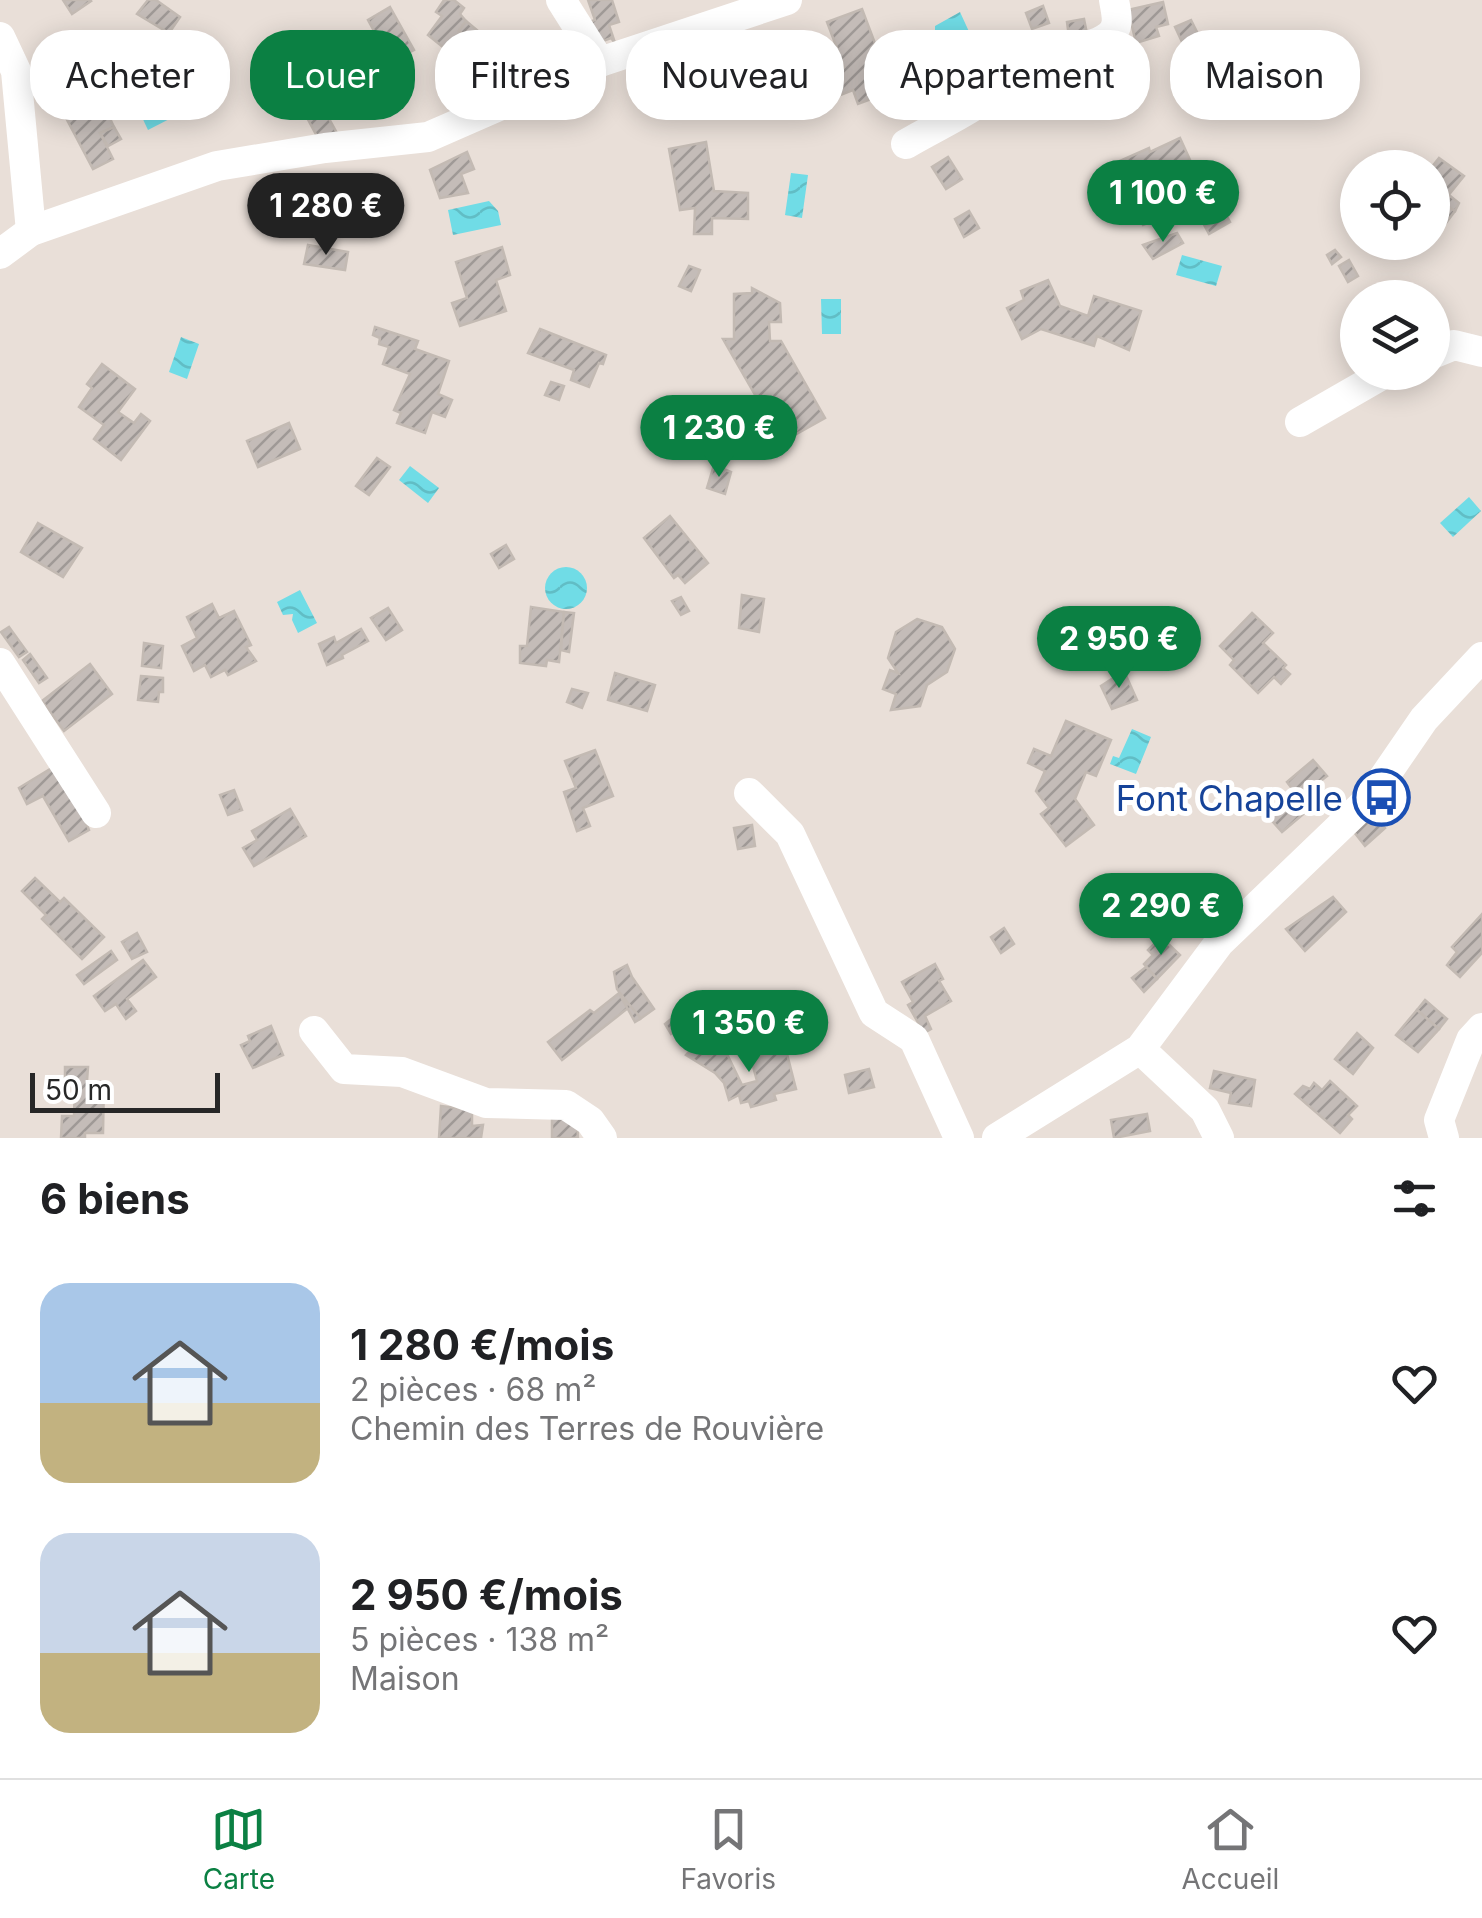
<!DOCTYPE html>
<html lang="fr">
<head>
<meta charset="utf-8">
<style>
	:root { --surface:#fff; --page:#f6f6f6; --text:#202124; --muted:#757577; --line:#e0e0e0; --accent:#0b8043 }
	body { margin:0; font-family:Inter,sans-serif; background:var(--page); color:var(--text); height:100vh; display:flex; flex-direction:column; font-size:38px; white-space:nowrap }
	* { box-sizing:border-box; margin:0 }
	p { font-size:32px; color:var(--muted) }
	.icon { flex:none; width:55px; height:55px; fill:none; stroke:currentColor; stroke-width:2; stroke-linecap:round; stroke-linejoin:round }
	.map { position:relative; height:1138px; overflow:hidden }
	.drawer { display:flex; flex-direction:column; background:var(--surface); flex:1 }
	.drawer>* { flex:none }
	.top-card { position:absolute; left:30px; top:30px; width:1422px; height:90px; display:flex; gap:20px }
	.buttons { position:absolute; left:1340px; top:150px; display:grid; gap:20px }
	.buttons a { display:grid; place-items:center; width:110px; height:110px; border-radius:50%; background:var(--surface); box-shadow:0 5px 25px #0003; font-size:50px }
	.scale { position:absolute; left:30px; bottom:25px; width:190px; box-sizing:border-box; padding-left:10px; border:5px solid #272727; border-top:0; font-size:28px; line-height:35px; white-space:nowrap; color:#272727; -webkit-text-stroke:8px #fff; paint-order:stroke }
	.price { position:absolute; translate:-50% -85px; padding:0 22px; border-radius:35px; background:var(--accent); color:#fff; font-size:32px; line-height:65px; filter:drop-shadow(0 2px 5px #0008) }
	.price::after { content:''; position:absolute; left:50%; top:60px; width:30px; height:22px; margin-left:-15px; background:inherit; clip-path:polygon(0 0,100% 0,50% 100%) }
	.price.on { background:#222; color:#fff }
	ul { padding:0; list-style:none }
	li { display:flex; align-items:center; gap:30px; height:250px; padding:0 40px }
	li span { display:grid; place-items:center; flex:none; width:280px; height:200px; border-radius:30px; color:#555 }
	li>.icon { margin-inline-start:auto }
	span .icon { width:120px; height:120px; fill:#fffc; stroke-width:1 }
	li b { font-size:42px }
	h2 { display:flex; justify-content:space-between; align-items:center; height:120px; padding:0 40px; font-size:42px }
	.tag { padding:0 35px; border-radius:40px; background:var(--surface); box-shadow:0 5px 25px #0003; font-size:35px; line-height:90px }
	.tag.on { background:var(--accent); color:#fff }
	.menu { display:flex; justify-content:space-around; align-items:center; height:140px; border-top:2px solid var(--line); background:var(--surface); font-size:28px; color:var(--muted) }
	.menu a { display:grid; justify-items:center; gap:5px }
	.menu .on { color:var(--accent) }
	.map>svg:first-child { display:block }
</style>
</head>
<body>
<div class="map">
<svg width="1482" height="1138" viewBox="0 0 1482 1138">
	<defs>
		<pattern id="water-waves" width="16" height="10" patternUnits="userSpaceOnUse" patternTransform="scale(2.5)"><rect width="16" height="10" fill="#70dce6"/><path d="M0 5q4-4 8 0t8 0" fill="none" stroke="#61bdc5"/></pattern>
		<pattern id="building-hatch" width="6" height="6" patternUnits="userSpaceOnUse" patternTransform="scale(2.5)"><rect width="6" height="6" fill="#c4bcb8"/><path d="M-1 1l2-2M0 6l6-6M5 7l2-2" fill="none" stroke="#9f9996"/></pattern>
	</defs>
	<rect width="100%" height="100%" fill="#e9dfd8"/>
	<!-- water -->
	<g fill="url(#water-waves)">
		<polygon points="960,12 977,49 960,57 949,34 940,36 935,32 935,26"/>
		<polygon points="175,95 183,112 148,130 140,113"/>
		<polygon points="791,173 808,175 802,218 785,215"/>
		<polygon points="489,201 498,211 501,225 453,235 448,210"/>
		<polygon points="1182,255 1222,266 1216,286 1176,275"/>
		<polygon points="821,299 841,299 841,334 822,334"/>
		<polygon points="181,337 199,344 187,379 169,372"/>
		<polygon points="410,466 439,488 428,503 399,480"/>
		<polygon points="1469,497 1481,511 1453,537 1440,523"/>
		<circle cx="566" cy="588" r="21"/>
		<polygon points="300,590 317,623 298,633 292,620 293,614 283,615 277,602"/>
		<polygon points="1132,729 1151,737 1136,774 1110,764 1113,756 1119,758"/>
	</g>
	<!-- building -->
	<g fill="url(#building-hatch)" stroke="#c3bab3" stroke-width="2.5">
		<polygon points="63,0 90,0 91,1 72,14"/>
		<polygon points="148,0 156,0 180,17 169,33 137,14"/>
		<polygon points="444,0 454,0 464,8 460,14 466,21 459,31 499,65 485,81 428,35 442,16 436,12"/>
		<polygon points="588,0 612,0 619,22 609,25 615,43 611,38 595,44 584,24 595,20"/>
		<polygon points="1163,2 1168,24 1156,27 1159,36 1136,43 1128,10"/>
		<polygon points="1043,6 1049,23 1032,29 1026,13"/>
		<polygon points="390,7 414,50 391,62 368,20"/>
		<polygon points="862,9 893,91 858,104 853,90 833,98 823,74 844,67 827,22"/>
		<polygon points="1084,19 1087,34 1069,37 1067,22"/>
		<polygon points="1191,20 1199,36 1183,44 1175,27"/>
		<polygon points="466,21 497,47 490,56 459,31"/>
		<polygon points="328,61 345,91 321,104 338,135 319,140 290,86"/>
		<polygon points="100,97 114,127 100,133 113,159 93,169 65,116"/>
		<polygon points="114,127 121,139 108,146 100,133"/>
		<polygon points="1180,138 1190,160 1179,165 1199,198 1181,213 1169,197 1160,178 1152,182 1154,187 1142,193 1149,206 1124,218 1102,169 1149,148 1150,152"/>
		<polygon points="706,142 714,191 748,193 748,219 712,218 712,234 694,234 695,208 680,210 669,149"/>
		<polygon points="467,152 474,169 461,174 468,193 440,198 430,170"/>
		<polygon points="948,157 962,179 946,189 932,167"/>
		<polygon points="1439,158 1464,176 1443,202 1455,211 1440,231 1432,225 1431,168"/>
		<polygon points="1187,161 1207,193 1199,198 1179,165"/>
		<polygon points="1449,195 1459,203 1455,211 1443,202"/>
		<polygon points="1169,197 1180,211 1143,225 1137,212"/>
		<polygon points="1222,207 1230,222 1209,234 1201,219"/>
		<polygon points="969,211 979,228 964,237 955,219"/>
		<polygon points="1177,233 1183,243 1153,259 1143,245"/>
		<polygon points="308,245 348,252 345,270 304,264"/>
		<polygon points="502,247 510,275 496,280 506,311 460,326 452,303 467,298 456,262"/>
		<polygon points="1335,250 1341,257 1332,264 1327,255"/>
		<polygon points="1349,260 1358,276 1348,282 1339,266"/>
		<polygon points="689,266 700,270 691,291 679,286"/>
		<polygon points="1048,280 1060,306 1088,316 1094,296 1141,311 1129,350 1097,336 1094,346 1041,329 1022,339 1007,308 1024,300 1021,291"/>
		<polygon points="752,288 780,303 781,322 769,322 770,341 781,341 825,418 782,442 723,339 734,339 734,294 752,293"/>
		<polygon points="375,327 418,341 415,349 449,361 438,394 452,400 445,417 432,412 425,433 397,423 401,413 394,410 410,374 383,364 389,347 379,344 380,338 373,335"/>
		<polygon points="540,329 606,355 603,364 599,363 589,387 571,380 574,370 528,353"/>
		<polygon points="102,364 135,389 118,412 134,423 141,414 150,421 121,460 94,439 104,425 79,407 92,388 87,384"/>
		<polygon points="551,382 564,386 559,400 545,395"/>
		<polygon points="289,423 300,449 258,467 247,441"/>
		<polygon points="377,458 390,467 369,495 356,486"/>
		<polygon points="714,465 731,472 725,494 707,488"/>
		<polygon points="670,516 708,563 685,583 678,575 674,578 644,538"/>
		<polygon points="38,523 82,548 63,577 21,552"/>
		<polygon points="506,545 514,559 499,568 491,554"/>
		<polygon points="742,595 764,599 759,632 739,628"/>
		<polygon points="681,597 689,611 681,615 672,601"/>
		<polygon points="212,604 219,618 234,611 251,645 246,647 256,661 228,675 225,670 211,677 205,665 194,671 182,646 197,638 187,617"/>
		<polygon points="531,607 564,612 559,662 547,660 546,666 520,663 520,646 527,646"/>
		<polygon points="388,608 402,630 386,640 371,618"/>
		<polygon points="564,612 574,613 569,652 561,650"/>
		<polygon points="1252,613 1273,633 1263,643 1286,665 1283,668 1290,674 1281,684 1274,677 1258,693 1230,665 1234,660 1220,646"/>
		<polygon points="917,619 942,627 955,649 947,672 927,685 920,706 891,710 896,694 883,689 890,670 898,673 888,658 896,632"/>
		<polygon points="9,627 27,652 19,657 1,632"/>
		<polygon points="361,629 368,641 342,655 343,658 327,665 319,644 334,637 336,643"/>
		<polygon points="144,643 163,646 161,668 142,666"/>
		<polygon points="30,654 47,678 39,683 23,660"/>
		<polygon points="90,664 112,694 64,731 42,701"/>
		<polygon points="1124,671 1137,700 1112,709 1101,686"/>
		<polygon points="615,673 655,685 647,711 608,700"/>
		<polygon points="141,676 163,678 163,692 159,692 158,702 138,700"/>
		<polygon points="572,689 588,693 582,708 567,702"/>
		<polygon points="1066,721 1111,740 1096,776 1086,772 1075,799 1094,825 1066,846 1041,814 1049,808 1036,791 1045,771 1028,763 1034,749 1051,756"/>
		<polygon points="595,750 613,796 583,808 590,826 577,831 564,792 576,788 565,761"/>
		<polygon points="1313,760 1327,776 1318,783 1327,794 1282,832 1266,814 1293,790 1287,782"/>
		<polygon points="60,763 89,830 69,841 43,796 27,804 19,788"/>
		<polygon points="234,790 242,810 228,815 220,795"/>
		<polygon points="290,809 306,836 254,866 243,848 257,840 252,831"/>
		<polygon points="1374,814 1385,828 1365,846 1354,832"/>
		<polygon points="752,825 755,846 738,849 734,828"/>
		<polygon points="35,878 60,902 64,898 104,937 82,959 42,919 46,915 22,891"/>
		<polygon points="1333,897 1346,912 1305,951 1286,929"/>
		<polygon points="1482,914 1482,953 1460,977 1447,965 1457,952 1452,947"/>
		<polygon points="1004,928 1014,944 1001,953 991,937"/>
		<polygon points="137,933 147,952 132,959 122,942"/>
		<polygon points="1161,937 1180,955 1157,979 1144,964 1153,955 1148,950"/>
		<polygon points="111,951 117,960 84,984 77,975"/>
		<polygon points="143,960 156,977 127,999 136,1011 126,1019 116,1004 105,1011 94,996"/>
		<polygon points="935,964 943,979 939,981 951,1001 925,1016 931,1029 924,1033 908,1005 913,1002 902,982"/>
		<polygon points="627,965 632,977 654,1009 640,1019 617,989 614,972"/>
		<polygon points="1146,967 1157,979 1144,992 1132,978"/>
		<polygon points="619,993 628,1008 562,1060 548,1042 590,1010 594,1013"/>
		<polygon points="619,993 639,1016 640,1019 635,1022"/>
		<polygon points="699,996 707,1005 671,1034 665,1024"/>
		<polygon points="1425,1000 1447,1019 1439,1029 1417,1010"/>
		<polygon points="1417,1010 1439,1029 1418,1052 1396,1035"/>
		<polygon points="271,1026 283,1055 253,1068 241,1045 250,1041 248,1036"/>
		<polygon points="1357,1033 1373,1048 1353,1074 1335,1059"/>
		<polygon points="699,1041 709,1050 706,1053 710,1057 718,1049 728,1056 742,1085 757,1081 751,1059 786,1050 796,1089 774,1094 776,1100 751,1107 749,1101 741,1103 739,1095 729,1100 724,1083 715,1073 686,1055"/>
		<polygon points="65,1067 88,1067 87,1081 104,1082 103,1133 85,1133 85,1138 61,1138 62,1116 74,1116 75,1082 65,1082"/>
		<polygon points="869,1069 874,1087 849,1093 845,1075"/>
		<polygon points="1214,1071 1255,1080 1251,1106 1229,1103 1231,1093 1210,1088"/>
		<polygon points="1330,1081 1357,1106 1348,1115 1352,1119 1340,1133 1295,1094 1303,1086 1310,1089 1314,1083 1322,1090"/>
		<polygon points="441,1106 472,1110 472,1126 483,1125 481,1138 439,1138"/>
		<polygon points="1147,1114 1150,1131 1114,1138 1111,1120"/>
		<polygon points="552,1117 577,1117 578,1138 552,1138"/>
	</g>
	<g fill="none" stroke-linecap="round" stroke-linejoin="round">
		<!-- minor -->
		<g stroke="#fff" stroke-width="30">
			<polyline points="561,0 600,62"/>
			<polyline points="0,37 16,71 31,231"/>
			<path d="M906 144C938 125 980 107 1006 81 1016 71 1018 58 1033 53 1057 45 1088 53 1109 36 1121 27 1116 13 1114 0"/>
			<polyline points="0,254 31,231 217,166 325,148 428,137 600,62 787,0"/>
			<polyline points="1432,354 1454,345 1482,352"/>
			<polyline points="1300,422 1387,372"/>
			<polyline points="0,663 96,813"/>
			<polyline points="749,793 790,834 874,1013 914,1039 959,1138"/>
			<polyline points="314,1031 344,1069 402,1072 486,1103 566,1105 590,1121 602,1138"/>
			<polyline points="1140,1049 1205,1110 1219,1138"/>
			<polyline points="997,1138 1140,1049 1219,943 1369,799 1424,719 1482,657"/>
			<polyline points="1444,1138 1439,1120 1471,1040 1482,1028"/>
		</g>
	</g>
	<!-- icons -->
	<defs>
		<symbol id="bus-ring" viewBox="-11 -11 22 22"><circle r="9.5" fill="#fff" stroke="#1a4fb4" stroke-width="1.5"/><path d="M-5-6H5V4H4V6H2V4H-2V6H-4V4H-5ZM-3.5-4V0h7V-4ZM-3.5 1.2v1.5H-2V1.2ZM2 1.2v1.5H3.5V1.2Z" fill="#1a4fb4"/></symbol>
	</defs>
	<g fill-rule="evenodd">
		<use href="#bus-ring" x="1350" y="766" width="63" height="63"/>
	</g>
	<g text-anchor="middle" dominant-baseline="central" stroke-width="10" stroke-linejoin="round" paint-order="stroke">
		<!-- transit labels -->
		<g font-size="35" fill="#164399" stroke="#fff" text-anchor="end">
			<text x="1343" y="798">Font Chapelle</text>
		</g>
	</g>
</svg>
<div class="buttons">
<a><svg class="icon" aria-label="locate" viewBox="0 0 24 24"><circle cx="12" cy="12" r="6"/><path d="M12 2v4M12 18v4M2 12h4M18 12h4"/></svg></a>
<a><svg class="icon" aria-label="layers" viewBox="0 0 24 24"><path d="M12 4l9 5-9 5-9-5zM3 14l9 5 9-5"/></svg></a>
</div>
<div class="scale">50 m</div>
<b class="price" style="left:1163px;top:245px">1 100 €</b>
<b class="price on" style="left:326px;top:258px">1 280 €</b>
<b class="price" style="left:719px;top:480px">1 230 €</b>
<b class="price" style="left:1119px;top:691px">2 950 €</b>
<b class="price" style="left:1161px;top:958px">2 290 €</b>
<b class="price" style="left:749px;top:1075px">1 350 €</b>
<div class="top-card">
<a class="tag">Acheter</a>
<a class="tag on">Louer</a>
<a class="tag">Filtres</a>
<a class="tag">Nouveau</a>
<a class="tag">Appartement</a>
<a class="tag">Maison</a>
</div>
</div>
<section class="drawer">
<h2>6 biens<svg class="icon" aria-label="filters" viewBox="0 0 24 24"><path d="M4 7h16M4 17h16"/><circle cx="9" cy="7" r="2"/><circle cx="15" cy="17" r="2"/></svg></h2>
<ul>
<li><span style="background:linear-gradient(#a9c7e8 60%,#c2b280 0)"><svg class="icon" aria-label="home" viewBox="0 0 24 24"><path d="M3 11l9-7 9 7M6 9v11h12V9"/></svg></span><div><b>1 280 €/mois</b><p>2 pièces · 68 m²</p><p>Chemin des Terres de Rouvière</p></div><svg class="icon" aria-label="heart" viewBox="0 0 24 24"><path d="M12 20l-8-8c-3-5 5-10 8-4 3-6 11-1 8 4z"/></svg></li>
<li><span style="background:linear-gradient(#c9d6e8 60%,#c2b280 0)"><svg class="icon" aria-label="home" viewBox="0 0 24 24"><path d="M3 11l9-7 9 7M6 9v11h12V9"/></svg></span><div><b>2 950 €/mois</b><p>5 pièces · 138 m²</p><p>Maison</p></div><svg class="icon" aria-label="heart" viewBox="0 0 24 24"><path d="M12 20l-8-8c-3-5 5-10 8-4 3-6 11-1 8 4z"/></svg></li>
</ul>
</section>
<nav class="menu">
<a class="on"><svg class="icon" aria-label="map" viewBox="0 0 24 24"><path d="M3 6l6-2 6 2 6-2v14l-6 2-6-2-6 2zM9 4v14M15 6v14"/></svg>Carte</a>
<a><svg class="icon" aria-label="saved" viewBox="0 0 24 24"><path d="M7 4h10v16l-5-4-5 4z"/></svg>Favoris</a>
<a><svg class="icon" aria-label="home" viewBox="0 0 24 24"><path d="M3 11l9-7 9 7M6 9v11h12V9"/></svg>Accueil</a>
</nav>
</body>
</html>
